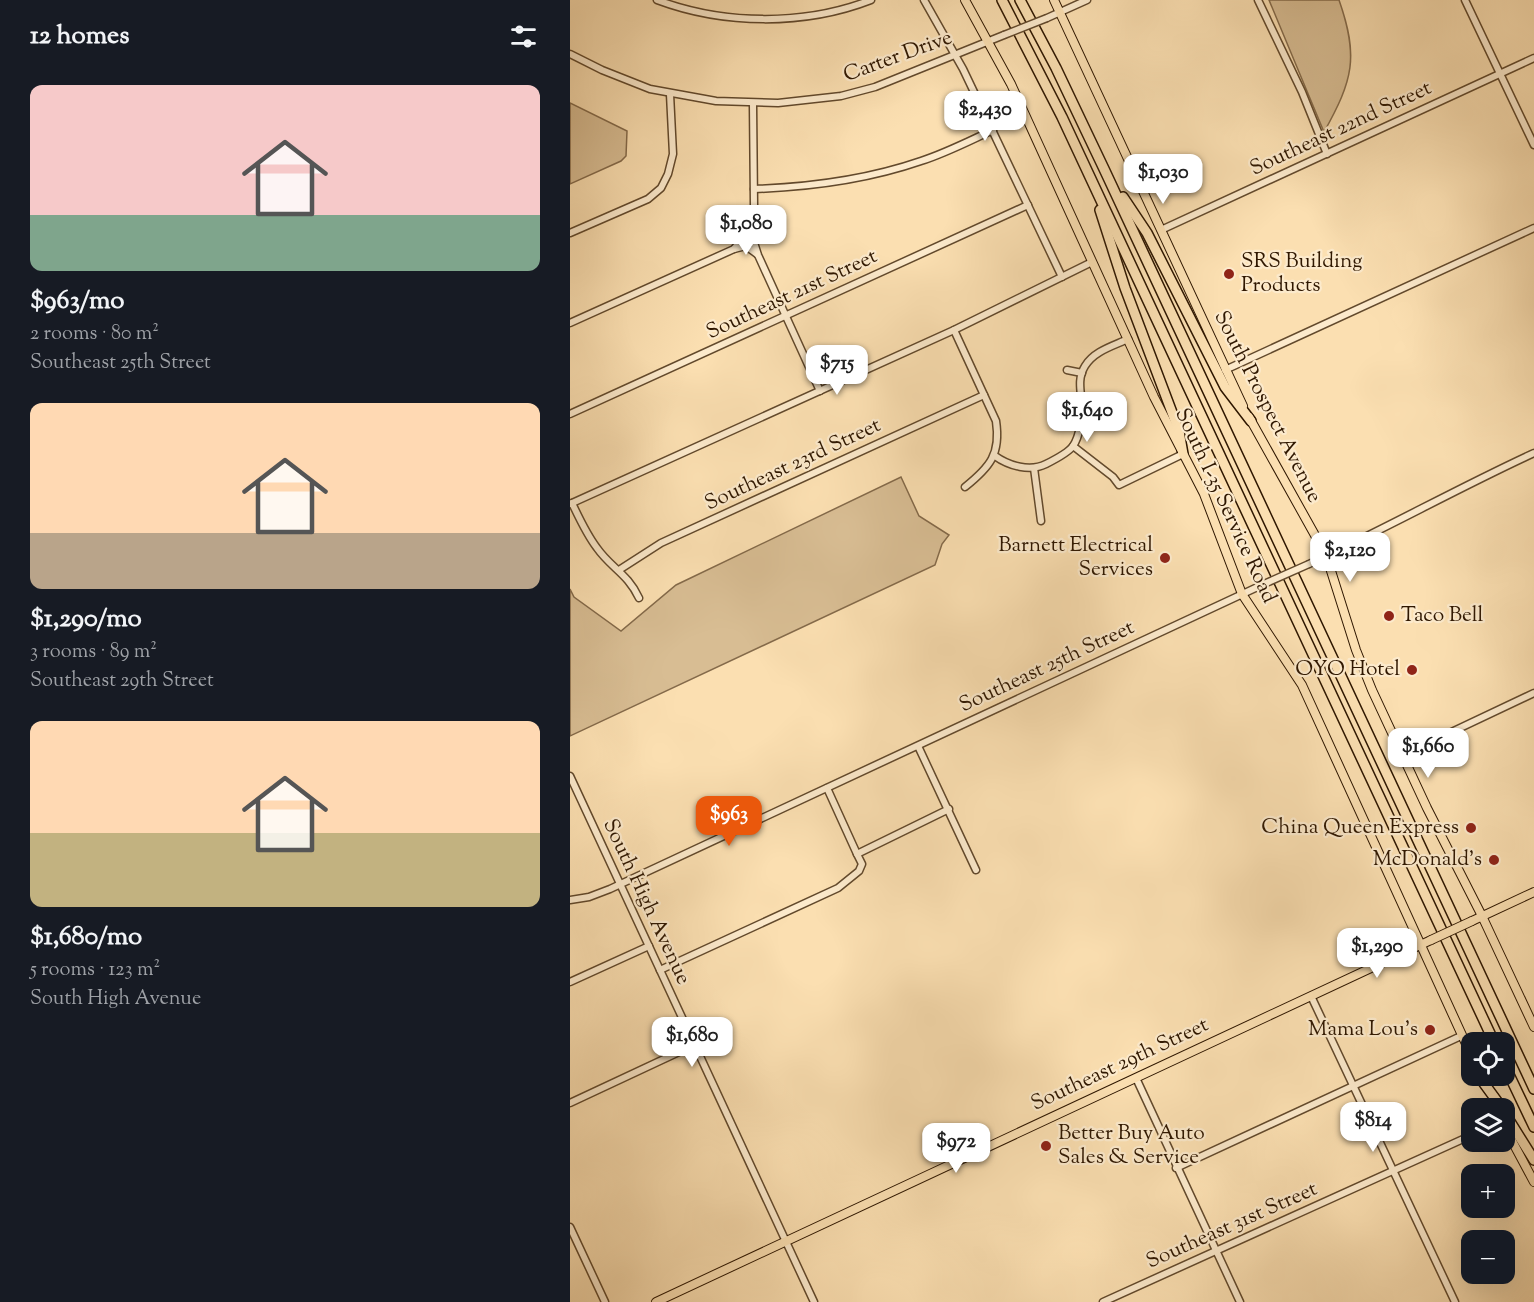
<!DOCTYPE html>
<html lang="en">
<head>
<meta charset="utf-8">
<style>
	:root { --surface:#171b24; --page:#242831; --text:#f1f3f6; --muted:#9ea1a6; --accent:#ea580c }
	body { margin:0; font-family:"Sorts Mill Goudy",serif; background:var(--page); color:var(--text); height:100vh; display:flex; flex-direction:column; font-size:22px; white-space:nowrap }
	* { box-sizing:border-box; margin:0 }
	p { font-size:20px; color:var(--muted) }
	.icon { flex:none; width:33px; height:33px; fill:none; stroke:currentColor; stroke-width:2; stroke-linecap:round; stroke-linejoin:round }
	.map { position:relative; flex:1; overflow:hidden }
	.panel { display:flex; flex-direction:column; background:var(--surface); width:570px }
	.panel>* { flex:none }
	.controls { position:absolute; left:891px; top:1032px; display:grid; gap:12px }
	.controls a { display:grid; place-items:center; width:54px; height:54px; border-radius:12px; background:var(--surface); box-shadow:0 6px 24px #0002; font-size:30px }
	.price { position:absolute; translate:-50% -51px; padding:0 14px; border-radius:12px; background:#fff; color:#222; font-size:20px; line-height:39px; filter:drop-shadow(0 2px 3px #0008) }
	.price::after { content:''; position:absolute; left:50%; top:36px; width:18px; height:14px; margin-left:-9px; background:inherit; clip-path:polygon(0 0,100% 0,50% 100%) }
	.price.current { background:var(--accent); color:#fff }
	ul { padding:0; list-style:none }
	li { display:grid; align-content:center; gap:12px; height:318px; padding:0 30px }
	li span { display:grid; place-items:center; height:186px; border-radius:12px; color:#555 }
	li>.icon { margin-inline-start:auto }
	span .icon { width:108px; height:108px; fill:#fffc; stroke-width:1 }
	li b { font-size:26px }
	h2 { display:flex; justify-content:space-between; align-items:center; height:72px; padding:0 30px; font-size:26px }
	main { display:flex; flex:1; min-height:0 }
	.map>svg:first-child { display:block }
</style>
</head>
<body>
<main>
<section class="panel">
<h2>12 homes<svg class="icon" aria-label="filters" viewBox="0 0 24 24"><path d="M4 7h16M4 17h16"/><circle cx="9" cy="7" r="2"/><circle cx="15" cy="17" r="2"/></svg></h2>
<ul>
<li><span style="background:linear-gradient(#f6c9c9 70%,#7fa58c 0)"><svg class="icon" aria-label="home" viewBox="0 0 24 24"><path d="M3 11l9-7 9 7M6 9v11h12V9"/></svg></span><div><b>$963/mo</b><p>2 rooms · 80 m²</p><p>Southeast 25th Street</p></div></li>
<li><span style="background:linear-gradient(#ffd9b3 70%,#b9a48a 0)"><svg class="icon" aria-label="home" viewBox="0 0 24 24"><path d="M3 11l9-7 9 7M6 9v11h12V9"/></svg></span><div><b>$1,290/mo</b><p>3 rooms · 89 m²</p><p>Southeast 29th Street</p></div></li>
<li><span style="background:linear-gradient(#ffd9b3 60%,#c2b280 0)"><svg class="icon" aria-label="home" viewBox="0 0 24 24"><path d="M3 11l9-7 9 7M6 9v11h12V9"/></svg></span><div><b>$1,680/mo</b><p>5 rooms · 123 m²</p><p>South High Avenue</p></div></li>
</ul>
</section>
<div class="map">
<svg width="964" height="1302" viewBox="0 0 964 1302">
	<rect width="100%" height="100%" fill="#fbdfb1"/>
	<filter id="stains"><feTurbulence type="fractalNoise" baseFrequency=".00333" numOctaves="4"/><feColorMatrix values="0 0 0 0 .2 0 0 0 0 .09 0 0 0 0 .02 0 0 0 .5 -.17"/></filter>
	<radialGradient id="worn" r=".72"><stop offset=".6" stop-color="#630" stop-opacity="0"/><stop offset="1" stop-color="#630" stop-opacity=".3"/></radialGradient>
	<!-- green -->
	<g fill="#d8bd93" stroke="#846a4a" stroke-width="1.5">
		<path d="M699 0H769C789 57 783 80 754 132Z"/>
		<polygon points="0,103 57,131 56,156 51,161 0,184"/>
		<polygon points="331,477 349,516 379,535 372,544 365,565 0,736 0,589 4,597 51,631 106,585"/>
	</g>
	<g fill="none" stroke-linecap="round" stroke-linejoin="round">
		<defs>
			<g id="minor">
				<path d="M87 0C154 25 234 26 301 0"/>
				<polyline points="354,0 393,69 492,277"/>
				<polyline points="688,0 732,92 757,154"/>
				<polyline points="895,0 964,145"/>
				<polyline points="477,18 517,0"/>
				<polyline points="0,54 32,70 80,89 146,101 208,103 271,96 305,87 434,35"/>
				<polyline points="183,104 184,206 180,230 188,255 250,391"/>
				<path d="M184 189C241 187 296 180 351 161 376 153 399 141 423 130"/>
				<polyline points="591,230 964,58"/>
				<polyline points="0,233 78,199 91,188 98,174 103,154 100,94"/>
				<polyline points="164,249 176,246 187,254"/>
				<polyline points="0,323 164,249 180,230"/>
				<path d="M384 330 426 421C431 454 420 467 395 487"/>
				<polyline points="497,370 512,373"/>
				<polyline points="655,370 964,228"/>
				<polyline points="0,414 458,205"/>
				<polyline points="503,446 543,477 549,485 613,454"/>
				<path d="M425 456C439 466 460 472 476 464 484 460 498 453 503 446 510 436 512 417 512 406 511 391 507 379 515 366 524 351 543 346 558 339"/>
				<polyline points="464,468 471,521"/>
				<path d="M2 503C9 518 17 535 27 548 41 568 58 574 69 598"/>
				<polyline points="0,504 384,330 522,262"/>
				<path d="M739 564C815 529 888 488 964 453"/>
				<polyline points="49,570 91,543 414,395"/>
				<polyline points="348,746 406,870"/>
				<polyline points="833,755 964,693"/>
				<polyline points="0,776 244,1302"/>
				<polyline points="257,788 287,854"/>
				<polyline points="0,900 19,897 40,889 694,584"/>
				<polyline points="90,970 268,888 289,871 292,864 287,854 379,809"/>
				<polyline points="0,982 79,946"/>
				<polyline points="741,996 885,1302"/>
				<polyline points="566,1078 670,1302"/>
				<polyline points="0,1103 124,1045"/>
				<polyline points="606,1168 891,1036"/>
				<polyline points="0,1227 35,1302"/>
				<polyline points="533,1302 902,1135"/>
			</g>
			<g id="major">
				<polyline points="395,0 441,84 584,397 634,494 672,594 732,685 902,1057"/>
				<polyline points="484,0 673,406"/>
				<polyline points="679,417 756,555 786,650 802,690 857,808 912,916 964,1027"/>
				<polyline points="902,921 964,892"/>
				<polyline points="934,1126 964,1182"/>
				<polyline points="86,1302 861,940"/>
			</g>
			<g id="highway">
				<polyline points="432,0 492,117 924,1042"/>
				<polyline points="450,0 486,68 535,171 964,1089"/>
				<polyline points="553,197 577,233 655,387 681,421"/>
				<polyline points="530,210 555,288 609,431 613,454"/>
				<polyline points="934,1064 964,1127"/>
				<polyline points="913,1082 932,1108"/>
				<polyline points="934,1112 964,1160"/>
			</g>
		</defs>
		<!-- minor casing -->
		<use href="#minor" stroke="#62492c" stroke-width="9"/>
		<!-- major casing -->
		<use href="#major" stroke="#2f1700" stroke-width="10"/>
		<!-- highway casing -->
		<use href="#highway" stroke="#2f1700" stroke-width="12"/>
		<!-- minor -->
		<use href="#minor" stroke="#fceacc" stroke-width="6"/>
		<!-- major -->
		<use href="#major" stroke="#fbdfb1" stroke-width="8"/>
		<!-- highway -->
		<use href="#highway" stroke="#fbdfb1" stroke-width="9"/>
		<defs>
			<g id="minor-bridge">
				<polyline points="434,35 477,18"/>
				<polyline points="694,584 739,564"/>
			</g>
			<polyline id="major-bridge" points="861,940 902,921"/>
		</defs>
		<!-- minor-bridge casing -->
		<use href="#minor-bridge" stroke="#62492c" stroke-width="9" stroke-linecap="butt"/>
		<!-- major-bridge casing -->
		<use href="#major-bridge" stroke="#2f1700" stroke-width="10" stroke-linecap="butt"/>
		<!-- minor-bridge -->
		<use href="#minor-bridge" stroke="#fceacc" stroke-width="6"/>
		<!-- major-bridge -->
		<use href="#major-bridge" stroke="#fbdfb1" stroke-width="8"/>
	</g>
	<!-- markers -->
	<g fill="#8f2418" stroke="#fceacc" stroke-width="2">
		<circle cx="659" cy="274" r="6"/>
		<circle cx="595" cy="558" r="6"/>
		<circle cx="819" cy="616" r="6"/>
		<circle cx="842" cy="670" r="6"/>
		<circle cx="901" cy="828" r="6"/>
		<circle cx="924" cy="860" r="6"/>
		<circle cx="860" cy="1030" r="6"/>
		<circle cx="476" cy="1146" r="6"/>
	</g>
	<g text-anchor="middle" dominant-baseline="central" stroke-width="4.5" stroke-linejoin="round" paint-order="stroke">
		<!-- street labels -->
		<g font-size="21" fill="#2f1700" stroke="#fceacc">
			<text transform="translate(328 57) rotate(-20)">Carter Drive</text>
			<text transform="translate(771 129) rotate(-25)">Southeast 22nd Street</text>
			<text transform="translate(222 295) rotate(-25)">Southeast 21st Street</text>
			<text transform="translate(697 407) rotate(63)">South Prospect Avenue</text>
			<text transform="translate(223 465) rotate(-25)">Southeast 23rd Street</text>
			<text transform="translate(655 506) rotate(65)">South I-35 Service Road</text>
			<text transform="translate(477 667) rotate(-25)">Southeast 25th Street</text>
			<text transform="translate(76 902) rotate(65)">South High Avenue</text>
			<text transform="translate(550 1065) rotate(-25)">Southeast 29th Street</text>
			<text transform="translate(662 1226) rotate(-24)">Southeast 31st Street</text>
		</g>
		<!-- poi labels -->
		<g font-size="21" fill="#2f1700" stroke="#fceacc" text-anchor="end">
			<text x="671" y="262" text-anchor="start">SRS Building<tspan x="671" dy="24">Products</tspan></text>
			<text x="583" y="546">Barnett Electrical<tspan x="583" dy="24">Services</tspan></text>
			<text x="831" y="616" text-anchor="start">Taco Bell</text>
			<text x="830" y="670">OYO Hotel</text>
			<text x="889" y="828">China Queen Express</text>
			<text x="912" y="860">McDonald's</text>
			<text x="848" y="1030">Mama Lou's</text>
			<text x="488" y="1134" text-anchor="start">Better Buy Auto<tspan x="488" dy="24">Sales &amp; Service</tspan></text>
		</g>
	</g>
	<rect width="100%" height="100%" filter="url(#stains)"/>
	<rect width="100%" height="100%" fill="url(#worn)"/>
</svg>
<div class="controls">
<a><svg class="icon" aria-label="locate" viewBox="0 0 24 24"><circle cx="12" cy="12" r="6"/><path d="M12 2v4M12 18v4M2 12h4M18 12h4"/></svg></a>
<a><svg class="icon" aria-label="layers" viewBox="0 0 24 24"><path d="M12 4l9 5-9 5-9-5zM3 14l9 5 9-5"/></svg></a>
<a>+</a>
<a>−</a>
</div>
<b class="price" style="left:415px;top:142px">$2,430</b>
<b class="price" style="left:593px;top:205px">$1,030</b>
<b class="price" style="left:176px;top:256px">$1,080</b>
<b class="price" style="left:267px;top:396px">$715</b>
<b class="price" style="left:517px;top:443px">$1,640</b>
<b class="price" style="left:780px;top:583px">$2,120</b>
<b class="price" style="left:858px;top:779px">$1,660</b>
<b class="price current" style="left:159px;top:847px">$963</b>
<b class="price" style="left:807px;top:979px">$1,290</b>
<b class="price" style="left:122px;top:1068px">$1,680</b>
<b class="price" style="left:803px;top:1153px">$814</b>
<b class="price" style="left:386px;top:1174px">$972</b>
</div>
</main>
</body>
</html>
